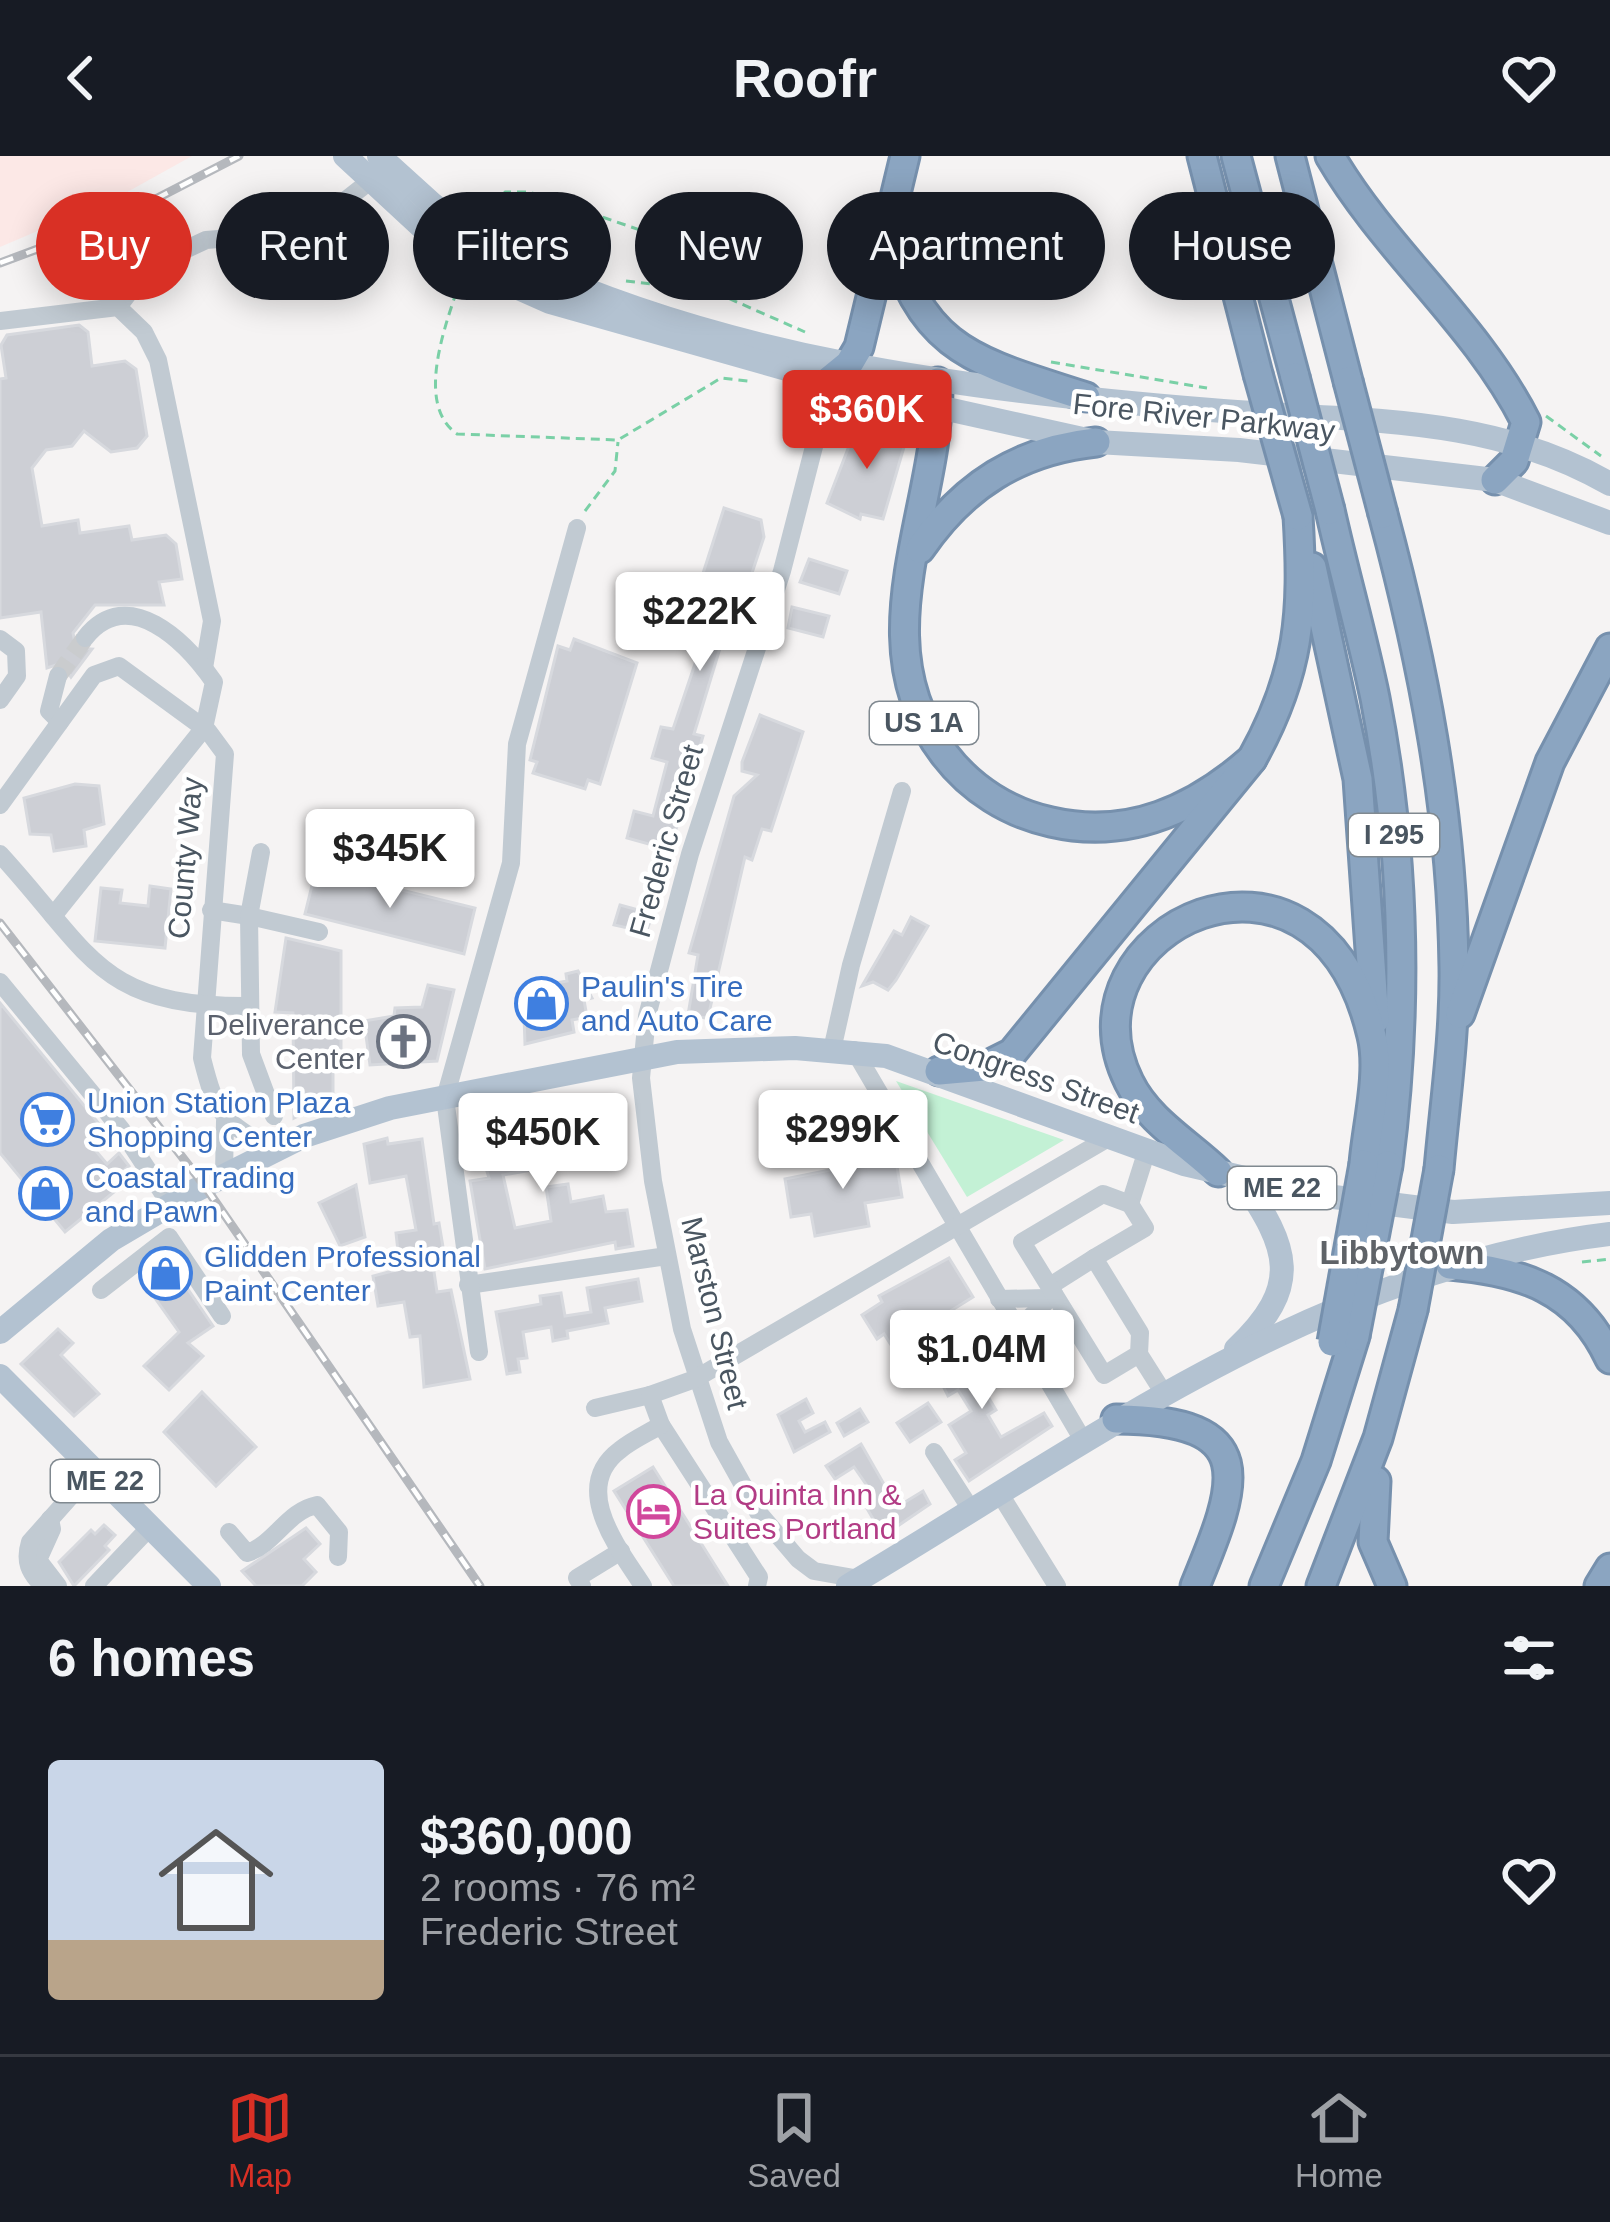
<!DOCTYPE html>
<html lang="en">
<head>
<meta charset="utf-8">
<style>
	:root { --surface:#171b24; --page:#20242c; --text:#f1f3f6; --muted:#9ea1a6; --line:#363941; --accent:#d93025 }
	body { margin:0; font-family:Helvetica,sans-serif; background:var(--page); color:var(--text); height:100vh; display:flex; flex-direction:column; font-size:45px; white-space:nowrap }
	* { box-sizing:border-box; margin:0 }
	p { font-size:39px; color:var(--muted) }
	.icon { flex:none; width:66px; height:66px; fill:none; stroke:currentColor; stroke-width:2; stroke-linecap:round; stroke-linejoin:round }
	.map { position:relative; height:1430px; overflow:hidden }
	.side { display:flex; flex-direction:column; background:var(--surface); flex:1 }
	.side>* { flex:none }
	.top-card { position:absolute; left:36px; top:36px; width:1539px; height:108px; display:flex; gap:24px }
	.price { position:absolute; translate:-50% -102px; padding:0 27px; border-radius:12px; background:#fff; color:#222; font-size:39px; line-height:78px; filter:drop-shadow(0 3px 6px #0008) }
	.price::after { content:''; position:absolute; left:50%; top:72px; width:36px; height:27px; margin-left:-18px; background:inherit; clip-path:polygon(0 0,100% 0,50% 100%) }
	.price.selected { background:var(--accent); color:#fff }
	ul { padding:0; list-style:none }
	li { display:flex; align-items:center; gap:36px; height:300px; padding:0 48px }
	li span { display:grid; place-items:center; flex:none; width:336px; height:240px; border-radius:12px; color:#555 }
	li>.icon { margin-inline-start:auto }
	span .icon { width:144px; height:144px; fill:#fffc; stroke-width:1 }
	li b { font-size:51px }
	h2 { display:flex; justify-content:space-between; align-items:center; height:144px; padding:0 48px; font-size:51px }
	.chip { padding:0 42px; border-radius:54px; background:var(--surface); box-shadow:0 6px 30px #0003; font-size:42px; line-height:108px }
	.chip.selected { background:var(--accent); color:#fff }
	header { display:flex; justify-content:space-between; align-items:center; height:156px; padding:0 48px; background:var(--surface); font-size:54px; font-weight:700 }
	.tabs { display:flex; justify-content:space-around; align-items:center; height:168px; border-top:3px solid var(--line); background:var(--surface); font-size:33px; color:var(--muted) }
	.tabs a { display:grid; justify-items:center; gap:6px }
	.tabs .selected { color:var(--accent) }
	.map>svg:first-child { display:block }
</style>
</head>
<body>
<header><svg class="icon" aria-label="back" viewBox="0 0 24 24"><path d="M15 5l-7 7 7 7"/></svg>Roofr<svg class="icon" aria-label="heart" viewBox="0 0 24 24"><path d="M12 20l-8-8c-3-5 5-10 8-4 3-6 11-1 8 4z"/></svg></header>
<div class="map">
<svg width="1610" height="1430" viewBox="0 0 1610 1430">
	<rect width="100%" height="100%" fill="#f5f3f3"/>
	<!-- medical -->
	<polygon fill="#fce8e6" points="0,0 192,0 120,40 0,91"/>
	<!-- green -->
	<polygon fill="#c3f1d5" points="896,925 1064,984 967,1041"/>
	<!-- building -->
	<g fill="#cdcfd5" stroke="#d7d9de" stroke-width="3">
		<polygon points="79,169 88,176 92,210 125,205 136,213 147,280 137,292 111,296 84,275 72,290 46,294 32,312 42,370 78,364 80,377 129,370 132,384 166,379 176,388 182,423 159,426 164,449 95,449 73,477 76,492 92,493 71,521 62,507 47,512 41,456 0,462 0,223 6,222 1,189 7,179"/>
		<polygon points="851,268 870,274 873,268 906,284 883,363 861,358 860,363 827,347 849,290 845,288"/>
		<polygon points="724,352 761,364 764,381 745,438 740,437 734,446 694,578 703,580 670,694 627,682 634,655 653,660 667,606 652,602 661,571 673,573 704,481 715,441 697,436"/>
		<polygon points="809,403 847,415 839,438 800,426"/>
		<polygon points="792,451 829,460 823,481 788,472"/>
		<polygon points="574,483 637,507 600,628 588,624 585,633 533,617 537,606 530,604 558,490 570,494"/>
		<polygon points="760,559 803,576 771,675 762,673 752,704 745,701 709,857 706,862 688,859 698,799 689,797 734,640 757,619 742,615 742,606"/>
		<polygon points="75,628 99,630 104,668 84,674 86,690 54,695 51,679 30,678 24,642"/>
		<polygon points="316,713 475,752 464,798 305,758"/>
		<polygon points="150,730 171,733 165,792 95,785 101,732 122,734 120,747 148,750"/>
		<polygon points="620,749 653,758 646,776 614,769"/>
		<polygon points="911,761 928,770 896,824 888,834 873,826 862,830 894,775 902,779"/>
		<polygon points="286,782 341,795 341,904 333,904 333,942 294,962 293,857 275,856"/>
		<polygon points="578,815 592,842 584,844 587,861 572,864 574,876 525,888 523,833 567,825 566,818"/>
		<polygon points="428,829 454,834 437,905 370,909 364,865 394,860 395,852 422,851"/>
		<polygon points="0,847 105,975 90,988 107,1008 119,997 129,1010 122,1016 130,1023 65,1076 0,997"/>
		<polygon points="610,951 614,988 596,992 594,980 558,986 561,1000 542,1004 543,1012 503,1019 515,1072 551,1065 546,1031 568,1028 571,1046 603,1040 606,1056 627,1054 633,1090 616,1093 615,1086 485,1113 470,1025 489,1022 472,966 493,962 498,990 546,981 543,962"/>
		<polygon points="387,982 388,988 422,983 434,1068 439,1067 444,1097 453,1106 433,1109 437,1136 451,1134 470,1223 424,1231 420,1180 410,1181 404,1146 378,1150 373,1120 400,1113 396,1077 416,1074 406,1020 370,1027 364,988"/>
		<polygon points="858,987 863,1009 896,1004 902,1041 865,1047 869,1070 815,1080 811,1058 791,1061 785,1023 840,1012 836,990"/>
		<polygon points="356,1029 365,1081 340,1090 319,1047"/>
		<polygon points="166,1101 213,1170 188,1187 203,1200 169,1234 144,1210 179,1176 140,1121"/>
		<polygon points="949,1102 973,1141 904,1184 891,1189 884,1178 877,1183 862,1159 882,1146 879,1140"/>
		<polygon points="638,1123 642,1145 605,1152 608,1167 567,1175 568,1182 553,1185 551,1171 523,1176 527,1202 518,1203 520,1216 507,1218 496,1156 541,1148 540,1140 561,1137 565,1160 591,1156 587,1132"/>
		<polygon points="58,1173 73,1187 61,1199 99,1238 74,1260 21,1208"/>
		<polygon points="981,1174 998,1203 974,1217 996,1254 988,1259 1001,1281 1044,1257 1052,1270 969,1325 955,1304 966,1297 949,1269 971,1255 958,1234 948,1240 938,1220 963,1208 953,1190"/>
		<polygon points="202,1236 256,1291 216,1330 164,1276"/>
		<polygon points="806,1243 813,1257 799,1265 805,1276 825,1266 830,1276 794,1296 778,1259"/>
		<polygon points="928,1247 941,1266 910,1286 897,1267"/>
		<polygon points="860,1253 868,1266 844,1280 837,1267"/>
		<polygon points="861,1288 897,1351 923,1335 930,1348 883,1380 862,1344 872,1337 854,1311 835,1323 826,1310"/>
		<polygon points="653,1311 694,1376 728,1430 674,1430 614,1335"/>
		<polygon points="104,1369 115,1379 105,1390 109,1394 74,1430 59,1406 91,1374 95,1378"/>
		<polygon points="306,1372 320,1388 304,1403 316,1416 302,1430 256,1430 242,1415"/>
	</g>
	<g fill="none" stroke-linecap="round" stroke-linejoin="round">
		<!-- minor-tunnel -->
		<polyline stroke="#caccce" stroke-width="18" stroke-dasharray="18 9" stroke-linecap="butt" points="58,520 85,482"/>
		<defs>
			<g id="highway">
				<polyline points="1202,0 1258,218"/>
				<polyline points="1236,0 1295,221"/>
				<polyline points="1290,0 1348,225"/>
				<path d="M1330 0C1386 96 1476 167 1526 266L1514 305 1495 324"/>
				<path d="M889 73C920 197 976 205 1086 241"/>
				<polyline points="827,226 849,208 859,191 905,0"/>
				<path d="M938 226C940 352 857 485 945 599 971 633 1009 657 1051 666 1129 684 1195 653 1252 603"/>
				<path d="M1330 354C1344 417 1362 479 1375 542 1405 696 1408 855 1388 1009"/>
				<path d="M1383 358C1423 507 1452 656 1454 811 1455 878 1445 946 1439 1013"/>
				<path d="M920 393C963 330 1019 294 1096 286"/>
				<polyline points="1312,411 1358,623 1375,864"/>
				<polyline points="1460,858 1550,606 1610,492"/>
				<path d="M939 915 984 911 1012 897 1252 603C1300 517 1304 457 1298 360"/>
				<path d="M1218 1016C1188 987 1148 965 1129 926 1053 774 1317 645 1372 880 1381 917 1367 970 1364 1008"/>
				<path d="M1450 1109C1521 1115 1578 1133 1610 1203"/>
				<path d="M1116 1263C1261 1264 1239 1324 1195 1430"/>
				<polyline points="1376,1325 1373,1386 1392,1430"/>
				<polyline points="1264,1430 1316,1305 1355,1180"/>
				<polyline points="1321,1430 1378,1282 1413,1154"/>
				<polyline points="1599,1430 1610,1412"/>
			</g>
		</defs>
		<!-- highway casing -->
		<use href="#highway" stroke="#7690ad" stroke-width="33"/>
		<!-- path -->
		<g stroke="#7ad0a6" stroke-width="3" stroke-dasharray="9 6" stroke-linecap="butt">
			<polyline points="486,63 505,36 529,36 716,100 729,111 733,144"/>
			<path d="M461 122C448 163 413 247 457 278L618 284 721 222 748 225"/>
			<polyline points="626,125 712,135 805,176"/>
			<polyline points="1051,206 1207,232"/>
			<polyline points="1546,260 1601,300"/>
			<polyline points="585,355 615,315 618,286"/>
			<polyline points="1582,1106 1610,1103"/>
		</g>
		<!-- minor -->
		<g stroke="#c1cad2" stroke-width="18">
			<polyline points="118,151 140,122 174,99 206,84 305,76 370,25"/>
			<polyline points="0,165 118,151 144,176 158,204 212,465 204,512"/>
			<polyline points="818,275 782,415 690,698 647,860 641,922 653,1025 682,1173 719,1286 758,1356 798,1403 814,1415 860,1423"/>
			<polyline points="0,483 16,495 17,520 0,544"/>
			<polyline points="58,520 49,555 60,566"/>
			<path d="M0 649 94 519 119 510 208 575 225 598 202 902C216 958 223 969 277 993"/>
			<path d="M0 698C91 797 98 851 249 850"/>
			<polyline points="211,754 249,760 261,696"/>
			<path d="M53 760 204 572 214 526C186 486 128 427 85 482"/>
			<polyline points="0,826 121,973 170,1048"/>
			<polyline points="832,894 851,809 902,635"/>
			<polyline points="854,894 1084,1286"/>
			<polyline points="274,960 251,898 249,760 319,776"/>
			<polyline points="224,1019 225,965"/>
			<polyline points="1130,1048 1147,994"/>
			<polyline points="468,1129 667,1100"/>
			<polyline points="1050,1130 1094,1102"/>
			<polyline points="101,1134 169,1081 222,1160"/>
			<polyline points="999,1143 1046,1142"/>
			<polyline points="1018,1173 1054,1138"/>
			<polyline points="479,1196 445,942 511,707 517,588 577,372"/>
			<polyline points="1139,1198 1140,1177 1094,1102 1145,1072 1130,1048 1103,1038 1022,1086 1104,1219 1139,1198 1163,1236"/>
			<polyline points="595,1252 650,1239"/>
			<polyline points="661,1269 759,1421 757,1430"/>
			<polyline points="934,1296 972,1355"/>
			<polyline points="1000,1338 1057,1430"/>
			<polyline points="50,1363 52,1373 38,1404 58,1430"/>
			<path d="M229 1376 247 1397C275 1388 287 1355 317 1349L339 1376 338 1401"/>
			<path d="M43 1430C29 1416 24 1405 30 1386L94 1314"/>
			<polyline points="94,1430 151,1370"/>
			<polyline points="582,1430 577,1422 621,1395"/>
			<path d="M643 1430C620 1394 569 1332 620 1294 632 1284 648 1277 661 1269L650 1239 695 1223 1110 981"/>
		</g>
		<!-- major -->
		<g stroke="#b3c2d1" stroke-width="24">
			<polyline points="345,0 425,74"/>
			<polyline points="379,0 433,49"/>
			<path d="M502 97C718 203 974 235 1211 254 1348 266 1487 256 1610 328"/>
			<polyline points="491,120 550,146 857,233 1096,286 1239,294 1495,324 1610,367"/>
			<polyline points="0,1176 111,1084 194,1035 304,980 390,952 677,896 795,892 886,900 1184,1008 1318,1039 1453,1056 1610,1047"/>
			<path d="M1236 1193C1303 1130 1289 1092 1242 1024"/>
			<polyline points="0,1220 209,1430"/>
			<path d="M848 1430C1092 1285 1320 1113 1610 1078"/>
		</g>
		<!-- highway -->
		<use href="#highway" stroke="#8ba5c1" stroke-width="27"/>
		<defs>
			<g id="rail">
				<polyline points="0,107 113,65 239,0"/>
				<polyline points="0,767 204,1029 480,1430"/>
			</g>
		</defs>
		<!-- rail casing -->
		<use href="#rail" stroke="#b5b8bd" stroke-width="9"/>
		<!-- rail -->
		<use href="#rail" stroke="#fff" stroke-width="4.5" stroke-dasharray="14" stroke-linecap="butt"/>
		<defs>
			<g id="highway-bridge">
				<polyline points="1258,218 1298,360"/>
				<polyline points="1295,221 1330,354"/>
				<polyline points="1348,225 1383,358"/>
				<polyline points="1413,1154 1439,1013"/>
				<polyline points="1355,1180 1388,1009"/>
				<polyline points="1332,1186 1364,1008"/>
			</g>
		</defs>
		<!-- highway-bridge casing -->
		<use href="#highway-bridge" stroke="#7690ad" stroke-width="33" stroke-linecap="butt"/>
		<!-- major-bridge -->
		<g stroke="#b3c2d1" stroke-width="24">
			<polyline points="433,49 502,97"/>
			<polyline points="425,74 491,120"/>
		</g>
		<!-- highway-bridge -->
		<use href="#highway-bridge" stroke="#8ba5c1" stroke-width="27"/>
	</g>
	<!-- icons -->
	<defs>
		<symbol id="shop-ring" viewBox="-11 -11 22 22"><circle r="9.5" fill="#fff" stroke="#3f7fe0" stroke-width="1.5"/><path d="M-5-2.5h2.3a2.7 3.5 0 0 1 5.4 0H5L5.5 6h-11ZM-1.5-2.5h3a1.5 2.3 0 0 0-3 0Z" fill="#3f7fe0"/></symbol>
		<symbol id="church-ring" viewBox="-11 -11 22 22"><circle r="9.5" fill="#fff" stroke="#6b7280" stroke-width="1.5"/><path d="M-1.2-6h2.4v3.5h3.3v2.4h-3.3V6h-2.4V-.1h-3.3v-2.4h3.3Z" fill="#6b7280"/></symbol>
		<symbol id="supermarket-ring" viewBox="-11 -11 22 22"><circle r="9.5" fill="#fff" stroke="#3f7fe0" stroke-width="1.5"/><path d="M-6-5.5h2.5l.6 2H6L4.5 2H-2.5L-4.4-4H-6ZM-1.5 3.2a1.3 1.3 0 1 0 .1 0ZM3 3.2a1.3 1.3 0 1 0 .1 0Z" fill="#3f7fe0"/></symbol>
		<symbol id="hotel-ring" viewBox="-11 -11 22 22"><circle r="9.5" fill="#fff" stroke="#d1479c" stroke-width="1.5"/><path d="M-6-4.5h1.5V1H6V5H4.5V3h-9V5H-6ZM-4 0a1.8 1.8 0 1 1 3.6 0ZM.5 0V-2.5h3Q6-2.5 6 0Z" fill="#d1479c"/></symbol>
	</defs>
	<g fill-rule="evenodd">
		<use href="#shop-ring" x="512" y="818" width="59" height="59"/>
		<use href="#church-ring" x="374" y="856" width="59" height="59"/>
		<use href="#supermarket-ring" x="18" y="934" width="59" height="59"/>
		<use href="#shop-ring" x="16" y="1008" width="59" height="59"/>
		<use href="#shop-ring" x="136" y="1088" width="59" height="59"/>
		<use href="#hotel-ring" x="624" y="1326" width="59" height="59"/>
	</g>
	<g text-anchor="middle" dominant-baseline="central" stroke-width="9" stroke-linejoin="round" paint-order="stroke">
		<!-- shield labels -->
		<g fill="#fff" stroke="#808990" stroke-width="3">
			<rect x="870" y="546" width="108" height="42" rx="9"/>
			<rect x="1349" y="658" width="90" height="42" rx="9"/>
			<rect x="1228" y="1011" width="108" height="42" rx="9"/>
			<rect x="51" y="1304" width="108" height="42" rx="9"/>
		</g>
		<g font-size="27" font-weight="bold" fill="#4a5661">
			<text x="924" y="567">US 1A</text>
			<text x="1394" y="679">I 295</text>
			<text x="1282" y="1032">ME 22</text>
			<text x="105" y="1325">ME 22</text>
		</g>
		<!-- street labels -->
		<g font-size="30" fill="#4a5661" stroke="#fff">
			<text transform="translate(1204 261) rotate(6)">Fore River Parkway</text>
			<text transform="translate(666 685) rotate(-74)">Frederic Street</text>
			<text transform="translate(185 702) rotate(-85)">County Way</text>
			<text transform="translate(1036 921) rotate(20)">Congress Street</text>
			<text transform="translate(715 1157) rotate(76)">Marston Street</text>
		</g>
		<!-- shop labels -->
		<g font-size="30" fill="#366cbe" stroke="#fff" text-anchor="start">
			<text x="581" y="830">Paulin's Tire<tspan x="581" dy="34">and Auto Care</tspan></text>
			<text x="87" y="946">Union Station Plaza<tspan x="87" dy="34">Shopping Center</tspan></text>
			<text x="85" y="1021">Coastal Trading<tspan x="85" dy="34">and Pawn</tspan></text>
			<text x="204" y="1100">Glidden Professional<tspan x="204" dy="34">Paint Center</tspan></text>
		</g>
		<!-- worship labels -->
		<g font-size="30" fill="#5b616d" stroke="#fff" text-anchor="end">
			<text x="365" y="868">Deliverance<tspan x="365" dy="34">Center</tspan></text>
		</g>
		<!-- hotel labels -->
		<g font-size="30" fill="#b23c85" stroke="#fff" text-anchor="start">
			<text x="693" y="1338">La Quinta Inn &amp;<tspan x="693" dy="34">Suites Portland</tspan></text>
		</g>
		<!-- neighbourhood labels -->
		<g font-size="33" font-weight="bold" fill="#5f6368" stroke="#fff">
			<text x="1402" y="1096">Libbytown</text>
		</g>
	</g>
</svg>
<b class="price selected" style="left:867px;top:316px">$360K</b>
<b class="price" style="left:700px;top:518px">$222K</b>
<b class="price" style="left:390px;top:755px">$345K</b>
<b class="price" style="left:843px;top:1036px">$299K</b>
<b class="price" style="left:543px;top:1039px">$450K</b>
<b class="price" style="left:982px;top:1256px">$1.04M</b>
<div class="top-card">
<a class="chip selected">Buy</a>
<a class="chip">Rent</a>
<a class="chip">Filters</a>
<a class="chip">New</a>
<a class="chip">Apartment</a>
<a class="chip">House</a>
</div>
</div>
<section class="side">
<h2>6 homes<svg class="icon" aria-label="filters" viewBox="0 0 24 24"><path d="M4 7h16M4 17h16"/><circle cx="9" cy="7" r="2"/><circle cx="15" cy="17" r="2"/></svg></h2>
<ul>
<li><span style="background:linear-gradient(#c9d6e8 75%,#b9a48a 0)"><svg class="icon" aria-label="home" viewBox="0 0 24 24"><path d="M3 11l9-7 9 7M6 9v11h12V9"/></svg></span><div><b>$360,000</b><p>2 rooms · 76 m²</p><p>Frederic Street</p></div><svg class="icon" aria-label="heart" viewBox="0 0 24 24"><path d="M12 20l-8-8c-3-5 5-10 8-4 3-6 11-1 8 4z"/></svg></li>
</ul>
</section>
<nav class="tabs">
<a class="selected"><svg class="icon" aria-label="map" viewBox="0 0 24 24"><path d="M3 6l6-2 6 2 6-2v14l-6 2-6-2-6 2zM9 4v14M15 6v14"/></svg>Map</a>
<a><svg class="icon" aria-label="saved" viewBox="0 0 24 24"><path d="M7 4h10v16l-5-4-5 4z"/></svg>Saved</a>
<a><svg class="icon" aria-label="home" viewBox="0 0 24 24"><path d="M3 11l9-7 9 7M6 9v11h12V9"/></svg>Home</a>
</nav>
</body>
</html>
